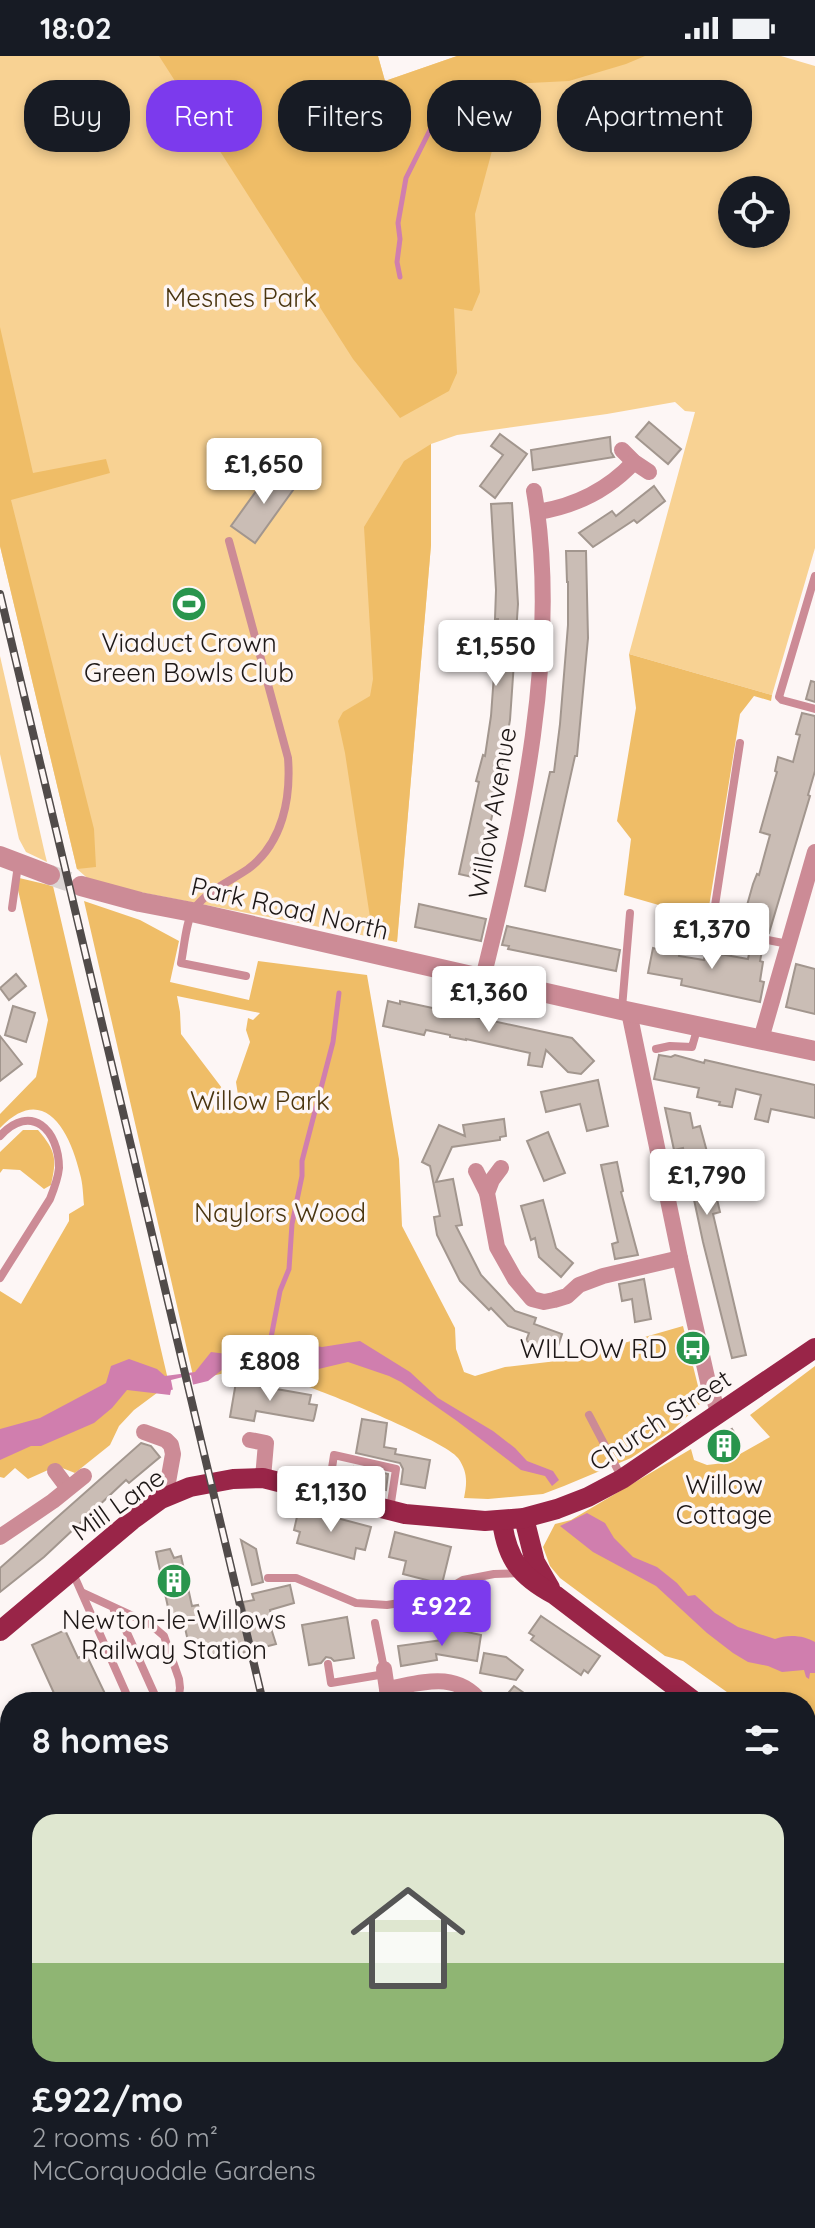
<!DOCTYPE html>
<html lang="en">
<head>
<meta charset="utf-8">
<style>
	:root { --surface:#171b24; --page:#242831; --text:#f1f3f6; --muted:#9ea1a6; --line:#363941; --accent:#7c3aed }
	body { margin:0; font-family:Quicksand,sans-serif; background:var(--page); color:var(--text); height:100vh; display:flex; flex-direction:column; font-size:30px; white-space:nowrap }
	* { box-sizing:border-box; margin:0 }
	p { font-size:26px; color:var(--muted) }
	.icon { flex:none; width:44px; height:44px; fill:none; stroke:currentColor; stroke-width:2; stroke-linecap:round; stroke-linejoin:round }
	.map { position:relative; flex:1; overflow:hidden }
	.drawer { position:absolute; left:0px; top:1636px; width:816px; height:536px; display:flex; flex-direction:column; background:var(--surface); border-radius:32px 32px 0 0; box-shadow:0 4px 12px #0003 }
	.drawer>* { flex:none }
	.banner { position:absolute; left:24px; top:24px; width:768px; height:72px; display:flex; gap:16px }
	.fabs { position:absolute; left:718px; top:120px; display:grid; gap:16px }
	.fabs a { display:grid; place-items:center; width:72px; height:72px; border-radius:50%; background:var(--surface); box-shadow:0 4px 12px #0003; font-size:40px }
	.price { position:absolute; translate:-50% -68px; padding:0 18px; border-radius:8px; background:#fff; color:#222; font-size:26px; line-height:52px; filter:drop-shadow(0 2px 4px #0008) }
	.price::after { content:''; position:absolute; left:50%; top:48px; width:24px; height:18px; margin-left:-12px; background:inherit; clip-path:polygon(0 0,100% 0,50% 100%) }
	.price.selected { background:var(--accent); color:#fff }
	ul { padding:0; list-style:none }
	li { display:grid; align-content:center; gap:16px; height:424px; padding:0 32px }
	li+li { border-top:2px solid var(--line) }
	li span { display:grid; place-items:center; height:248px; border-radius:24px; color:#555 }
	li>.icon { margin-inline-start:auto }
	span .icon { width:144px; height:144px; fill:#fffc; stroke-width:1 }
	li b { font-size:34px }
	h2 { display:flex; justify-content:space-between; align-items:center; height:96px; padding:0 32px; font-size:34px }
	.pill { padding:0 28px; border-radius:32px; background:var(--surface); box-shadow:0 4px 12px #0003; font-size:28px; line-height:72px }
	.pill.selected { background:var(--accent); color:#fff }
	.status { display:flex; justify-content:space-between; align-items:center; height:56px; padding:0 40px; background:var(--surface); direction:ltr }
	.status svg { height:22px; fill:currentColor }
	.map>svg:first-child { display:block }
</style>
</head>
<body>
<div class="status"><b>18:02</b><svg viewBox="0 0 49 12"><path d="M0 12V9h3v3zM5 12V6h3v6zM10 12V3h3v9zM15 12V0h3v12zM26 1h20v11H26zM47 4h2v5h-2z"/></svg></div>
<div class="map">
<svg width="815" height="2172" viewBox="0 0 815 2172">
	<rect width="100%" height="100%" fill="#fdf6f5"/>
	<!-- green -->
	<g fill="#f8d293" fill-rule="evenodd">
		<path d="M0 0H378L385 25 457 0H781L815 10V492L772 639 629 598 695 356 685 355 675 346 607 358 457 379 431 388V489L397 886 93 827 77 813 0 490ZM732 134H776V178H732Z"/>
		<polygon points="0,600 45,798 47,806 26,796 19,783 0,698"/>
	</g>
	<!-- forest -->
	<g fill="#efbd67" fill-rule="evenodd">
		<polygon points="159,0 378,0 385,25 457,0 645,0 626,8 569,25 510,28 475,158 480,236 472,255 454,252 457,317 449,335 400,362 353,303"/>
		<polygon points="0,271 33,417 106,403 110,417 11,444 94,773 96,811 77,813 0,490"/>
		<polygon points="431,388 431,489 397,886 373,881 345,697 338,665 343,656 370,640 373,623 364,471 404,405"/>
		<polygon points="629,598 772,639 771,645 754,640 740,658 707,863 624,839 631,783 617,765 636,652"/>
		<path d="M15 821 53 830 169 1328 134 1354 119 1370 110 1389 75 1417 57 1410 28 1423 15 1412 4 1422 0 1421V1235L21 1248 69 1165V1158L84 1149C83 1139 83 1128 80 1118 70 1075 44 1026 0 1072V1058L36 1021 48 964Z"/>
		<path d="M84 845 140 864 179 885 170 926 249 944 258 905 367 919 399 1103 402 1170 455 1272 456 1293 464 1316 475 1320 505 1311 565 1304 683 1270 702 1346 673 1374 631 1402 564 1430 543 1438 488 1443 464 1442C467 1427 468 1416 458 1402 447 1386 326 1336 303 1329 285 1325 254 1317 236 1316 223 1316 207 1322 194 1324ZM177 940 260 957 253 964 248 962 246 974 250 986 236 1026 238 1039 231 1044 181 978 180 956Z"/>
		<path d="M23 1074H38C56 1095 57 1103 51 1129L44 1133 20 1114 3 1113 0 1117V1096Z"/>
		<polygon points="815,1310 815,1714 806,1705 806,1646 741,1646 683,1605 665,1600 560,1522 550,1510 543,1491 555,1468 571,1464 691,1393 694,1404 707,1409 724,1407 770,1381 750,1359"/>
		<polygon points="328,2162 364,2162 367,2172 331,2172"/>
		<polygon points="399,2162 435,2162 438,2172 401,2172"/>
	</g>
	<!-- water -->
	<g fill="#d07eae">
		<polygon points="284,1285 322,1291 360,1285 410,1316 438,1342 493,1375 515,1392 527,1405 553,1415 559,1424 552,1430 545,1420 521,1414 457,1365 401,1326 389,1320 348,1306 310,1315 277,1305 240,1308 223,1313 208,1325 171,1334 170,1339 127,1334 112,1352 94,1367 41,1390 31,1390 0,1404 0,1373 40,1362 106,1327 111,1310 129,1303 157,1313 165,1320 195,1316 211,1296 235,1299 246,1292"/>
		<path d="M587 1457 605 1467 614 1482 633 1501 657 1511 677 1527 688 1540 695 1539 715 1557 738 1571 775 1583C787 1578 804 1579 815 1586V1617H810L809 1623 806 1621 804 1614 782 1616 768 1610 748 1606 733 1597 707 1577 656 1530 593 1496 560 1470Z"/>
	</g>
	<!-- pier -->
	<polygon fill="#fdf6f5" points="191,1319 194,1333 174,1339 171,1324"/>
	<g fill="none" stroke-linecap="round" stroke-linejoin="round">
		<!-- stream -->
		<g stroke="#d07eae" stroke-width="5">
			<polyline points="400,221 397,206 400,183 398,167 406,122 434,66 437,53 445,43 448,33"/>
			<polyline points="269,1292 280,1235 289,1213 292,1168 302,1120 302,1105 333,986 339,937"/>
		</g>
	</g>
	<!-- building -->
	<g fill="#cabdb5" stroke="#a2968e" stroke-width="2">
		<polygon points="649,366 681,393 668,408 636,381"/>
		<polygon points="500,378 527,398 495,442 480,430 503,399 491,390"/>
		<polygon points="610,381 611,396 614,401 533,414 531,394"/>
		<polygon points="272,413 296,430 255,487 231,470"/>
		<polygon points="654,430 665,445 637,467 634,464 593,491 579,477 612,455 616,460"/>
		<polygon points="512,447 518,548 510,664 498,733 480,814 479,813 477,822 459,818 479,726 476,725 483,699 485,700 491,660 498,563 495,563 496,534 491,448"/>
		<polygon points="566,495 586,495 588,582 577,700 575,700 545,835 525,830 550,716 554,716 560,668 568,569 568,526 567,526"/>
		<polygon points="811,625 815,626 815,646 806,643"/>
		<polygon points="802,657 815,660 815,715 808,739 810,740 769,877 748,873 749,869 742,867 753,828 757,818 759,819 770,779 760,776 777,716 775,715 778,701 793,706 800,679 796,678"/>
		<polygon points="419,848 486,863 481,885 415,871"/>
		<polygon points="507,870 620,894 616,915 508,893 509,890 502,889"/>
		<polygon points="662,885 681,889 679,900 704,904 707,888 722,891 720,898 748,903 751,888 763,890 760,905 763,906 760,925 764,926 760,946 681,929 682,923 648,917 653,892 660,894"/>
		<polygon points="796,908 815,913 815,958 786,951"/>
		<polygon points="16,918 26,930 9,944 0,932"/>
		<polygon points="388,945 400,948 400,945 572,982 594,1005 581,1018 568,1016 546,994 542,1011 528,1009 530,997 466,983 466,984 450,981 450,979 426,974 424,979 383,970"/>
		<polygon points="13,950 35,957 26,986 5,979"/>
		<polygon points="0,980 22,1008 0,1025"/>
		<polygon points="659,999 671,1001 675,999 704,1007 705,1004 815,1029 815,1062 771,1053 768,1066 755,1063 761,1039 736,1033 732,1051 719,1049 720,1046 697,1041 699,1032 654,1023"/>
		<polygon points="598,1024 608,1070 587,1075 580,1048 546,1056 541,1036"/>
		<polygon points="665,1052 690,1057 693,1072 700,1070 716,1129 714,1130 720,1156 713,1158 746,1299 732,1302 703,1186 683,1092 674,1094"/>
		<polygon points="504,1063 506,1080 500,1081 500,1084 452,1091 436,1126 453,1123 462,1169 456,1170 481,1219 515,1255 536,1262 534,1268 562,1278 556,1296 526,1285 529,1277 508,1270 491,1252 489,1254 460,1225 437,1179 434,1161 440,1160 430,1110 422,1106 439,1069 465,1080 463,1069"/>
		<polygon points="548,1076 565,1117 544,1125 527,1085"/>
		<polygon points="617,1106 623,1135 621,1136 638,1199 615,1203 612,1188 618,1186 601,1109"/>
		<polygon points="543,1144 556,1192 573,1207 561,1221 539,1201 535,1182 531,1184 521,1150"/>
		<polygon points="644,1223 651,1263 635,1266 632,1243 622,1245 619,1228"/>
		<polygon points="236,1326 311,1339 309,1348 317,1349 314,1363 313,1365 256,1355 254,1365 230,1361"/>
		<polygon points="362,1363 387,1367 384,1391 396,1393 395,1398 430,1404 425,1432 401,1428 403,1413 400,1407 356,1397"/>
		<polygon points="732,1373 739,1384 735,1387 739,1393 721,1405 710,1387"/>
		<polygon points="141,1387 151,1390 160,1401 129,1427 126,1424 44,1501 0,1536 0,1512"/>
		<polygon points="354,1411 388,1418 386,1434 351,1428"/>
		<polygon points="299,1452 371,1471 365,1494 356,1492 354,1503 297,1487 300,1476 294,1474"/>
		<polygon points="395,1476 451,1491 442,1528 403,1518 406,1505 389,1501"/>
		<polygon points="241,1484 256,1493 263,1526 252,1529"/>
		<polygon points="170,1493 174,1502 181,1500 192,1550 198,1549 203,1570 247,1562 243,1546 254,1544 252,1538 290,1529 294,1547 270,1554 273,1568 270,1569 276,1588 230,1600 229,1596 192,1603 183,1563 171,1565 156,1496"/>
		<polygon points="541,1560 600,1600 588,1617 584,1614 581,1619 531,1584 534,1580 529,1577"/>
		<polygon points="347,1561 354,1602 334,1605 331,1602 326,1601 321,1607 309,1609 302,1569"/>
		<polygon points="444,1571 481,1579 477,1605 436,1598 437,1604 401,1610 398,1590 442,1584"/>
		<polygon points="65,1574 78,1602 86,1598 109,1646 58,1646 32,1589"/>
		<polygon points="484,1597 506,1601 523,1614 516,1624 480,1617"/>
		<polygon points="514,1630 537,1646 501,1646"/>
		<polygon points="815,2155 815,2172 784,2172 806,2162"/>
	</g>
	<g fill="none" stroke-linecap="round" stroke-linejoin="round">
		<!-- tertiary-tunnel -->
		<polyline stroke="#dcd5d4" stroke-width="20" stroke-dasharray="20 10" stroke-linecap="butt" points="50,819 81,830"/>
		<!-- service -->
		<g stroke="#cc8b96" stroke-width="8">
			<path d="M229 485 288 702C291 742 283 787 248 813 229 826 208 834 194 853 186 863 184 893 181 907L246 920"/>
			<polyline points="815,520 779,641 782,644 815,653"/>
			<polyline points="740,687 712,869 717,874 788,888"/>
			<polyline points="12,852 18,809"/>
			<polyline points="622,952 630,857"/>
			<polyline points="656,993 670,990 692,991 698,970"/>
			<path d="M0 1080C31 1046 59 1074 59 1112 58 1123 54 1133 50 1143L0 1222"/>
			<polyline points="589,1359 622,1422"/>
			<polyline points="328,1438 334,1399 396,1413 390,1453"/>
			<polyline points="72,1515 130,1646"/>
			<polyline points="268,1522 296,1522 356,1547 387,1549 412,1545 441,1537 463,1524 494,1518 521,1517"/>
			<polyline points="83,1537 150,1568 164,1580 179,1623 180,1632 178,1646"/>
			<polyline points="114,1554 119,1559 158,1646"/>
			<polyline points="375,1567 384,1613"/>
			<polyline points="328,1608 331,1627 385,1618"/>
			<polyline points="0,1691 10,1716"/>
		</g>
		<!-- minor -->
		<g stroke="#cc8b96" stroke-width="16">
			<polyline points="622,394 634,406 649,416"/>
			<path d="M538 456C575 450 608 434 634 406"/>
			<path d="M483 922C521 769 561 592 534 435"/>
			<polyline points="629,956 680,1202 708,1326 719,1358"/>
			<polyline points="761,983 815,796"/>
			<polyline points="501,1112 492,1124 487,1137 497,1191 515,1223 532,1243 544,1246 554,1244 567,1240 579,1229 603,1220 680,1202"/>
			<polyline points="476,1115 487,1137"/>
			<polyline points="144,1376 166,1384 171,1389 173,1398 168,1426 171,1439"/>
			<polyline points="250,1384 266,1387 263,1422"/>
			<polyline points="55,1415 67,1431"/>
			<polyline points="0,1481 53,1445 84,1420"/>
			<polyline points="384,1613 387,1633"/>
			<path d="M389 1646 387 1633C422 1627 455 1614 481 1646"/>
			<polyline points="806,1961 815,1965"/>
			<polyline points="0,2076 10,2071"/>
			<polyline points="98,2162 99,2172"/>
			<polyline points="507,2162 508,2172"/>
			<polyline points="679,2162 687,2172"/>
			<polyline points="747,2172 759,2162"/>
		</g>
		<!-- tertiary -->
		<g stroke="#cc8b96" stroke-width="20">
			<polyline points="0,800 50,819"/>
			<polyline points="81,830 140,846 192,856 621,954 815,995"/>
		</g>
		<!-- primary -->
		<g stroke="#992548" stroke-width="20">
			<polyline points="524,1462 535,1506 550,1532"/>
			<path d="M502 1465C507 1504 521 1521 555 1539L695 1646"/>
			<polyline points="0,1575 132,1464 161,1443 190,1431 233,1423 263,1422 405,1458 485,1465 524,1462 557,1453 588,1441 622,1423 815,1292"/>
			<polyline points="806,1741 815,1749"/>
		</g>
		<defs>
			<g id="rail">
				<polyline points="0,538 263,1646"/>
				<polyline points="389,2162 392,2172"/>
			</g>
		</defs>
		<!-- rail casing -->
		<use href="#rail" stroke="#514b4a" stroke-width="8"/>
		<!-- rail -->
		<use href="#rail" stroke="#fdf6f5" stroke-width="5" stroke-dasharray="15" stroke-linecap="butt"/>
	</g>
	<!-- icons -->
	<defs>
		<symbol id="stadium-disc" viewBox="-11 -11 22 22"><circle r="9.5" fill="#29954d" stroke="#fdf6f5"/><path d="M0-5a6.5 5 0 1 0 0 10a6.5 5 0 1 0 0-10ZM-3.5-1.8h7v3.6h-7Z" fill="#fff"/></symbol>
		<symbol id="bus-disc" viewBox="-11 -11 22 22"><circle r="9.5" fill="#29954d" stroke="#fdf6f5"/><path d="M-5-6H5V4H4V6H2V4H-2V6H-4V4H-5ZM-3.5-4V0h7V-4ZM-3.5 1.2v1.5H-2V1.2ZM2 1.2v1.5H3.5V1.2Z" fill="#fff"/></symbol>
		<symbol id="building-disc" viewBox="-11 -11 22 22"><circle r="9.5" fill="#29954d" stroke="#fdf6f5"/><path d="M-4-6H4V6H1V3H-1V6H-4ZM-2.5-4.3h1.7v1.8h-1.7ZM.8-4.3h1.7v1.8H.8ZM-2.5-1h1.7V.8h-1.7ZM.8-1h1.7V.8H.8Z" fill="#fff"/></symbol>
	</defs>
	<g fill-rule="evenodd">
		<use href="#stadium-disc" x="169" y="528" width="40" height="40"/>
		<use href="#bus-disc" x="673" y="1272" width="40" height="40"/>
		<use href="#building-disc" x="704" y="1370" width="40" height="40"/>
		<use href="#building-disc" x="154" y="1505" width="40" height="40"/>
	</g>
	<g text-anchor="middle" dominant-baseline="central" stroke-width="7" stroke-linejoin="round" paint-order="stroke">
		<!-- park labels -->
		<g font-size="26" fill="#4a3510" stroke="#fdf6f5">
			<text x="241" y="241">Mesnes Park</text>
			<text x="260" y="1044">Willow Park</text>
			<text x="280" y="1156">Naylors Wood</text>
		</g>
		<!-- poi labels -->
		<g font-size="26" fill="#1e1817" stroke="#fdf6f5">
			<text x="189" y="586">Viaduct Crown<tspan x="189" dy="30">Green Bowls Club</tspan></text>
			<text x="667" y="1292" text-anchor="end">WILLOW RD</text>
			<text x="724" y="1428">Willow<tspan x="724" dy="30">Cottage</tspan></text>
			<text x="174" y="1563">Newton-le-Willows<tspan x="174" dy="30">Railway Station</tspan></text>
		</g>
		<!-- street labels -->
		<g font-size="26" fill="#1e1817" stroke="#fdf6f5">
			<text transform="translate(492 757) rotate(-80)">Willow Avenue</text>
			<text transform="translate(290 852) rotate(13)">Park Road North</text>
			<text transform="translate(660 1364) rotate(-33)">Church Street</text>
			<text transform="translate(118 1448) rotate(-35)">Mill Lane</text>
		</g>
	</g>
</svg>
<div class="fabs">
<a><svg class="icon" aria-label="locate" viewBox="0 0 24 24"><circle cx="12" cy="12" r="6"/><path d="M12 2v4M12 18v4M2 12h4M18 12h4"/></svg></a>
</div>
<b class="price" style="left:264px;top:450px">£1,650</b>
<b class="price" style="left:496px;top:632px">£1,550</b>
<b class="price" style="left:712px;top:915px">£1,370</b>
<b class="price" style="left:489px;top:978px">£1,360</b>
<b class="price" style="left:707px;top:1161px">£1,790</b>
<b class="price" style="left:270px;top:1347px">£808</b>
<b class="price" style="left:331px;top:1478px">£1,130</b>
<b class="price selected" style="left:442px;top:1592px">£922</b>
<div class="banner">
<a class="pill">Buy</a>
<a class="pill selected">Rent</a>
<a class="pill">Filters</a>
<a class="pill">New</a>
<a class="pill">Apartment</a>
</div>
<section class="drawer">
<h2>8 homes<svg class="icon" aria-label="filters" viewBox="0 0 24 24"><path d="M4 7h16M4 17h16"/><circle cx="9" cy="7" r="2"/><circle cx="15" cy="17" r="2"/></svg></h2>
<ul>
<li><span style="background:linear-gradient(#dfe7d0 60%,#8fb573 0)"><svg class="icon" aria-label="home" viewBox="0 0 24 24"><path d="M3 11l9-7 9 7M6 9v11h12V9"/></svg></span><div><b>£922/mo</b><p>2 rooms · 60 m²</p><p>McCorquodale Gardens</p></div></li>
</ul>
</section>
</div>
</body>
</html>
